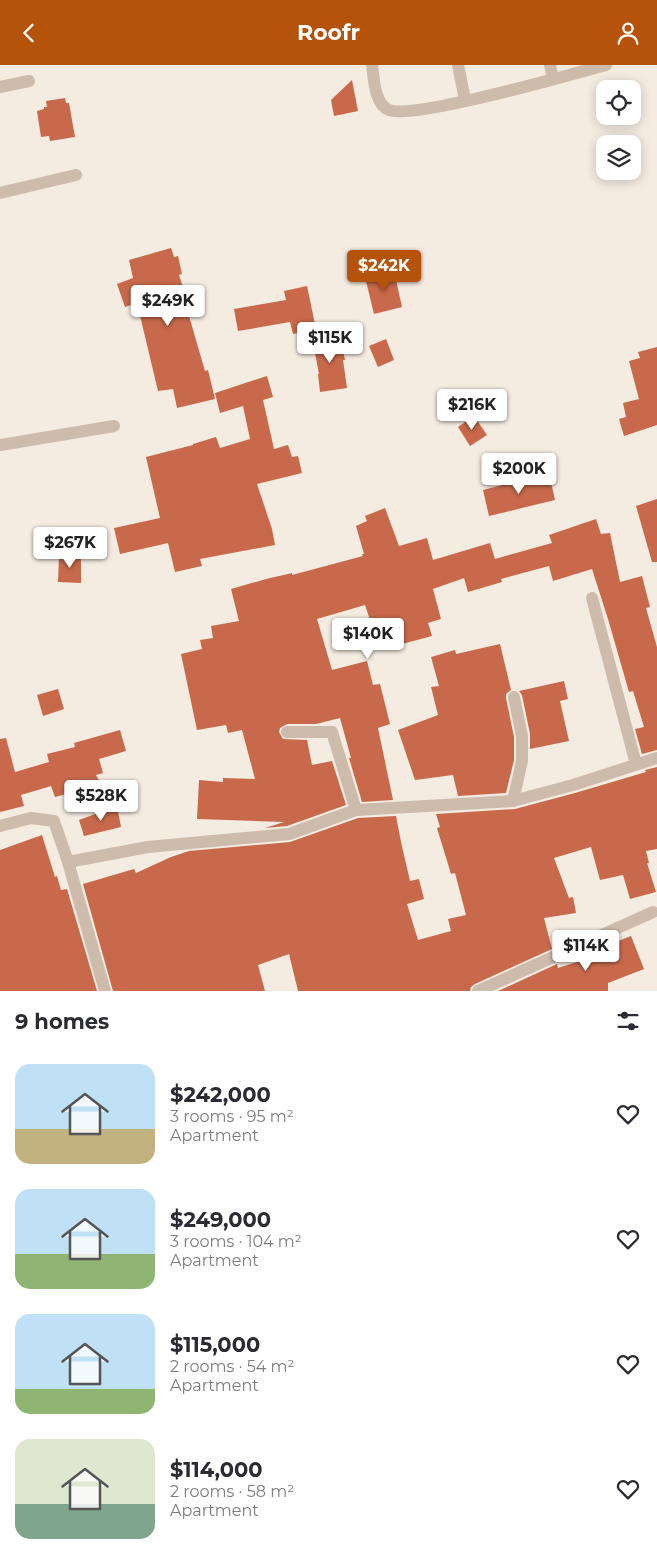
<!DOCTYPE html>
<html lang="en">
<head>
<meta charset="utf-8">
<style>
	:root { --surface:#fff; --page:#f2f2f3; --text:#2b2b33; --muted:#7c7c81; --accent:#b45309 }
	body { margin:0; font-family:Montserrat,sans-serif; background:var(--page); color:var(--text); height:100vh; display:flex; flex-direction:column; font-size:19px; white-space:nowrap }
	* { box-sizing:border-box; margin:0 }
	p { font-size:16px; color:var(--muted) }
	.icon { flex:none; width:28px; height:28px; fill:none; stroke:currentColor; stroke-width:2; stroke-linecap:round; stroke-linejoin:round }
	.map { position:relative; height:926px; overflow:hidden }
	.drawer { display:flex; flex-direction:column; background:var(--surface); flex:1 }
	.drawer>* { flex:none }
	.controls { position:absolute; left:596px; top:15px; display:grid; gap:10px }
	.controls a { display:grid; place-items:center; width:45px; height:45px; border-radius:10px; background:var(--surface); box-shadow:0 2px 12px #0003; font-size:25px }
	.price { position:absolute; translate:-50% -42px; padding:0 11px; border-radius:5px; background:#fff; color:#222; font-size:16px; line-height:32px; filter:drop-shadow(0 1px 2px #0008) }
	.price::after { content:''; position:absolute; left:50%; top:30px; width:15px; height:11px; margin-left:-8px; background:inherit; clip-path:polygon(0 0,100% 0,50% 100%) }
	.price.selected { background:var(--accent); color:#fff }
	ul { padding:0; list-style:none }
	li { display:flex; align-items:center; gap:15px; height:125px; padding:0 15px }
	li span { display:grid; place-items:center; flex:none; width:140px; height:100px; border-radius:15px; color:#555 }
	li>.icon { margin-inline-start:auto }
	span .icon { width:60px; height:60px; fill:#fffc; stroke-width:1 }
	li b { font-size:21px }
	h2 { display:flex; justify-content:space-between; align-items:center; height:60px; padding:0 15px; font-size:21px }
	header { display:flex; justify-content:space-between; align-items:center; height:65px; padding:0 15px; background:var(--accent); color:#fff; font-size:22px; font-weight:700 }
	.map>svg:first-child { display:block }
</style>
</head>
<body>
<header><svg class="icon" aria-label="back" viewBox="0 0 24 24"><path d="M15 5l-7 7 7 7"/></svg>Roofr<svg class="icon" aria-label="person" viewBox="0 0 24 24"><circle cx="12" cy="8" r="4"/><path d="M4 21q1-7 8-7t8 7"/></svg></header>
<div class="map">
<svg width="657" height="926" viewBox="0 0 657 926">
	<rect width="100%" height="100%" fill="#f4ebe1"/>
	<!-- building -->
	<g fill="#c8694b">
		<polygon points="352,15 358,46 334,51 331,35"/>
		<polygon points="65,33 66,38 69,38 75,72 50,76 49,71 41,72 37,46 44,44 44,42 47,42 46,36"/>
		<polygon points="171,183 174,192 178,191 182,209 179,210 190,243 187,244 205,306 208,305 215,334 177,343 173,324 158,326 137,238 125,242 117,219 133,213 129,195"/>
		<polygon points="394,206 402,242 374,249 365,212"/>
		<polygon points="307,221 316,264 293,269 290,257 238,266 234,244 286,235 284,226"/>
		<polygon points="340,272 345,295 343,295 347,323 320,327 318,309 319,309 313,277"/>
		<polygon points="386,274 394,295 378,302 369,281"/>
		<polygon points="657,282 657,360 624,371 619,354 626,352 623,338 639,334 629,296 640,293 638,287"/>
		<polygon points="267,311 273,332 263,335 274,384 288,380 292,392 298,391 302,408 257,419 272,464 275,480 200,494 202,501 175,507 168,478 120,489 114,463 160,453 146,392 193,380 193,379 216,372 220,383 250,374 243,341 220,348 215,328"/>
		<polygon points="474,351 487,370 470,381 458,362"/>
		<polygon points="549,408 555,435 489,451 483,425"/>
		<polygon points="657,434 657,497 652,497 636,441"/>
		<polygon points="385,443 399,481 427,473 433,495 490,478 495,494 552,478 549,470 596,454 601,469 610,468 620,517 642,511 650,542 646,543 657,582 657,685 642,689 635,664 644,662 633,626 629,627 608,554 592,504 553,516 549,501 501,514 502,517 468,527 464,513 433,524 441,554 428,558 432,571 380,585 365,540 317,554 332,605 367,596 373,620 380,619 390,659 378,663 393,735 362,737 349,693 351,693 340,653 316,659 287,659 280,663 279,667 283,674 307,675 312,700 332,696 346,740 287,761 265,763 284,757 197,754 199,715 223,717 223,713 255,714 242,665 228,668 226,660 197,665 181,589 202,584 200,575 213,573 211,561 239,556 231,524 266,514 292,508 292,510 363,491 362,489 364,489 356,461 367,456 365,451"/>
		<polygon points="59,490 81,491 81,518 58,517"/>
		<polygon points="500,579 511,625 506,629 506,633 514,672 514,695 506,728 458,731 453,710 415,715 398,665 438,650 431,622 439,621 431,592 455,585 456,589"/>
		<polygon points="564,616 568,634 560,636 569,676 530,684 530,669 522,630 519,626"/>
		<polygon points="58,624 64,644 43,651 37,630"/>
		<polygon points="120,665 126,686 99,694 103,708 96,710 101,720 55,732 51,721 21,730 24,741 0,747 0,674 6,673 15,707 49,697 47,689 75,682 74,678"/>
		<polygon points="657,702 657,784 646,786 649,798 647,798 656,827 630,834 623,810 600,815 591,782 554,793 569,833 573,832 576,848 544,853 552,884 475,919 471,922 470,926 298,926 289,889 258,900 265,926 113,926 83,819 134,804 136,808 171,792 189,786 290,777 358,753 396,751 401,777 410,816 419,814 424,834 407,839 418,875 451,866 448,854 466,850 455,808 451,809 437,763 440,762 436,749 515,744 575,728 646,707 645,705"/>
		<polygon points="117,741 121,762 84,771 79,755"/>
		<polygon points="42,770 55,812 57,811 61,825 67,824 97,926 0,926 0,785"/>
		<polygon points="631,871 644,904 608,918 608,926 498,926 557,899 558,903 606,888 603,882"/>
	</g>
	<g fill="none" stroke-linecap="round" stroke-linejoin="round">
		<!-- street -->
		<g stroke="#cdbbac" stroke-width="12">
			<path d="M372 0C374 13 374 39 389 45 413 55 572 9 606 0"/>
			<polyline points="458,0 465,35"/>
			<polyline points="550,0 553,14"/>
			<polyline points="0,22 29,16"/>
			<polyline points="0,128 76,110"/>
			<polyline points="0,380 114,361"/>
			<polyline points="592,533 636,699"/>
			<polyline points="287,667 332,667 356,745"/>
			<polyline points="513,736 522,696 522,671 514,632"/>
			<polyline points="0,761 31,753 54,756 68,797 105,926"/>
			<polyline points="68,797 148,782 289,769 356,745 513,736 573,720 657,693"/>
			<polyline points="478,926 653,847"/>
		</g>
	</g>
</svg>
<div class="controls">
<a><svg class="icon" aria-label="locate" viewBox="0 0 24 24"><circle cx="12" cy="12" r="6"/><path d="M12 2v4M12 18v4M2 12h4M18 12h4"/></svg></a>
<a><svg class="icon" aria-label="layers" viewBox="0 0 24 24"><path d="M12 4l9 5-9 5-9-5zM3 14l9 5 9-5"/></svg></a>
</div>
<b class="price selected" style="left:384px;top:227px">$242K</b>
<b class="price" style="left:168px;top:262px">$249K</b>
<b class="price" style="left:330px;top:299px">$115K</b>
<b class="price" style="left:472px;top:366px">$216K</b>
<b class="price" style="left:519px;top:430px">$200K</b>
<b class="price" style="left:70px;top:504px">$267K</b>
<b class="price" style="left:368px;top:595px">$140K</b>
<b class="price" style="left:101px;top:757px">$528K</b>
<b class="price" style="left:586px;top:907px">$114K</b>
</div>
<section class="drawer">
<h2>9 homes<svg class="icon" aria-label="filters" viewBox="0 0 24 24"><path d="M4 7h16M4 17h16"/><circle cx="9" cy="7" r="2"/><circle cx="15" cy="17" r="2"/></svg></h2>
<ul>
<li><span style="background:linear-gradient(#bfe0f5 65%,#c2b280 0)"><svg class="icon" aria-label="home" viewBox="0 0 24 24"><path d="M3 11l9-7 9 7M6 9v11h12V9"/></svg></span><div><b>$242,000</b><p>3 rooms · 95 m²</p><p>Apartment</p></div><svg class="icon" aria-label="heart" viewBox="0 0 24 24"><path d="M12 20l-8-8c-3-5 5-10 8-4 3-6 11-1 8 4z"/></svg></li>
<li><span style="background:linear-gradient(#bfe0f5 65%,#8fb573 0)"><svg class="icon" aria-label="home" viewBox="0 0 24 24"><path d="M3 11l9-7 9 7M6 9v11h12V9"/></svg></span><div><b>$249,000</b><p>3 rooms · 104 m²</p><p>Apartment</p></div><svg class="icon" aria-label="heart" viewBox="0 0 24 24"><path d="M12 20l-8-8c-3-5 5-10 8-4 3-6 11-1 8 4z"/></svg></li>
<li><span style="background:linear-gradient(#bfe0f5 75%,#8fb573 0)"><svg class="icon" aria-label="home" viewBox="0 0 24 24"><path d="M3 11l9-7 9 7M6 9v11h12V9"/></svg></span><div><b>$115,000</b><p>2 rooms · 54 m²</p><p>Apartment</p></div><svg class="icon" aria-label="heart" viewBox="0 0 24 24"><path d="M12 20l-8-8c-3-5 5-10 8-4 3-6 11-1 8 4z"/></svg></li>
<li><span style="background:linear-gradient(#dfe7d0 65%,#7fa58c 0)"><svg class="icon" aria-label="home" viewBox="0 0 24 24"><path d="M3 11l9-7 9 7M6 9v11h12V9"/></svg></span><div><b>$114,000</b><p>2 rooms · 58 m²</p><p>Apartment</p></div><svg class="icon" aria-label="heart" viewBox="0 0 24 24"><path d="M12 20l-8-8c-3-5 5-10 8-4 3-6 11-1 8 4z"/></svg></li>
</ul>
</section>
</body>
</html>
